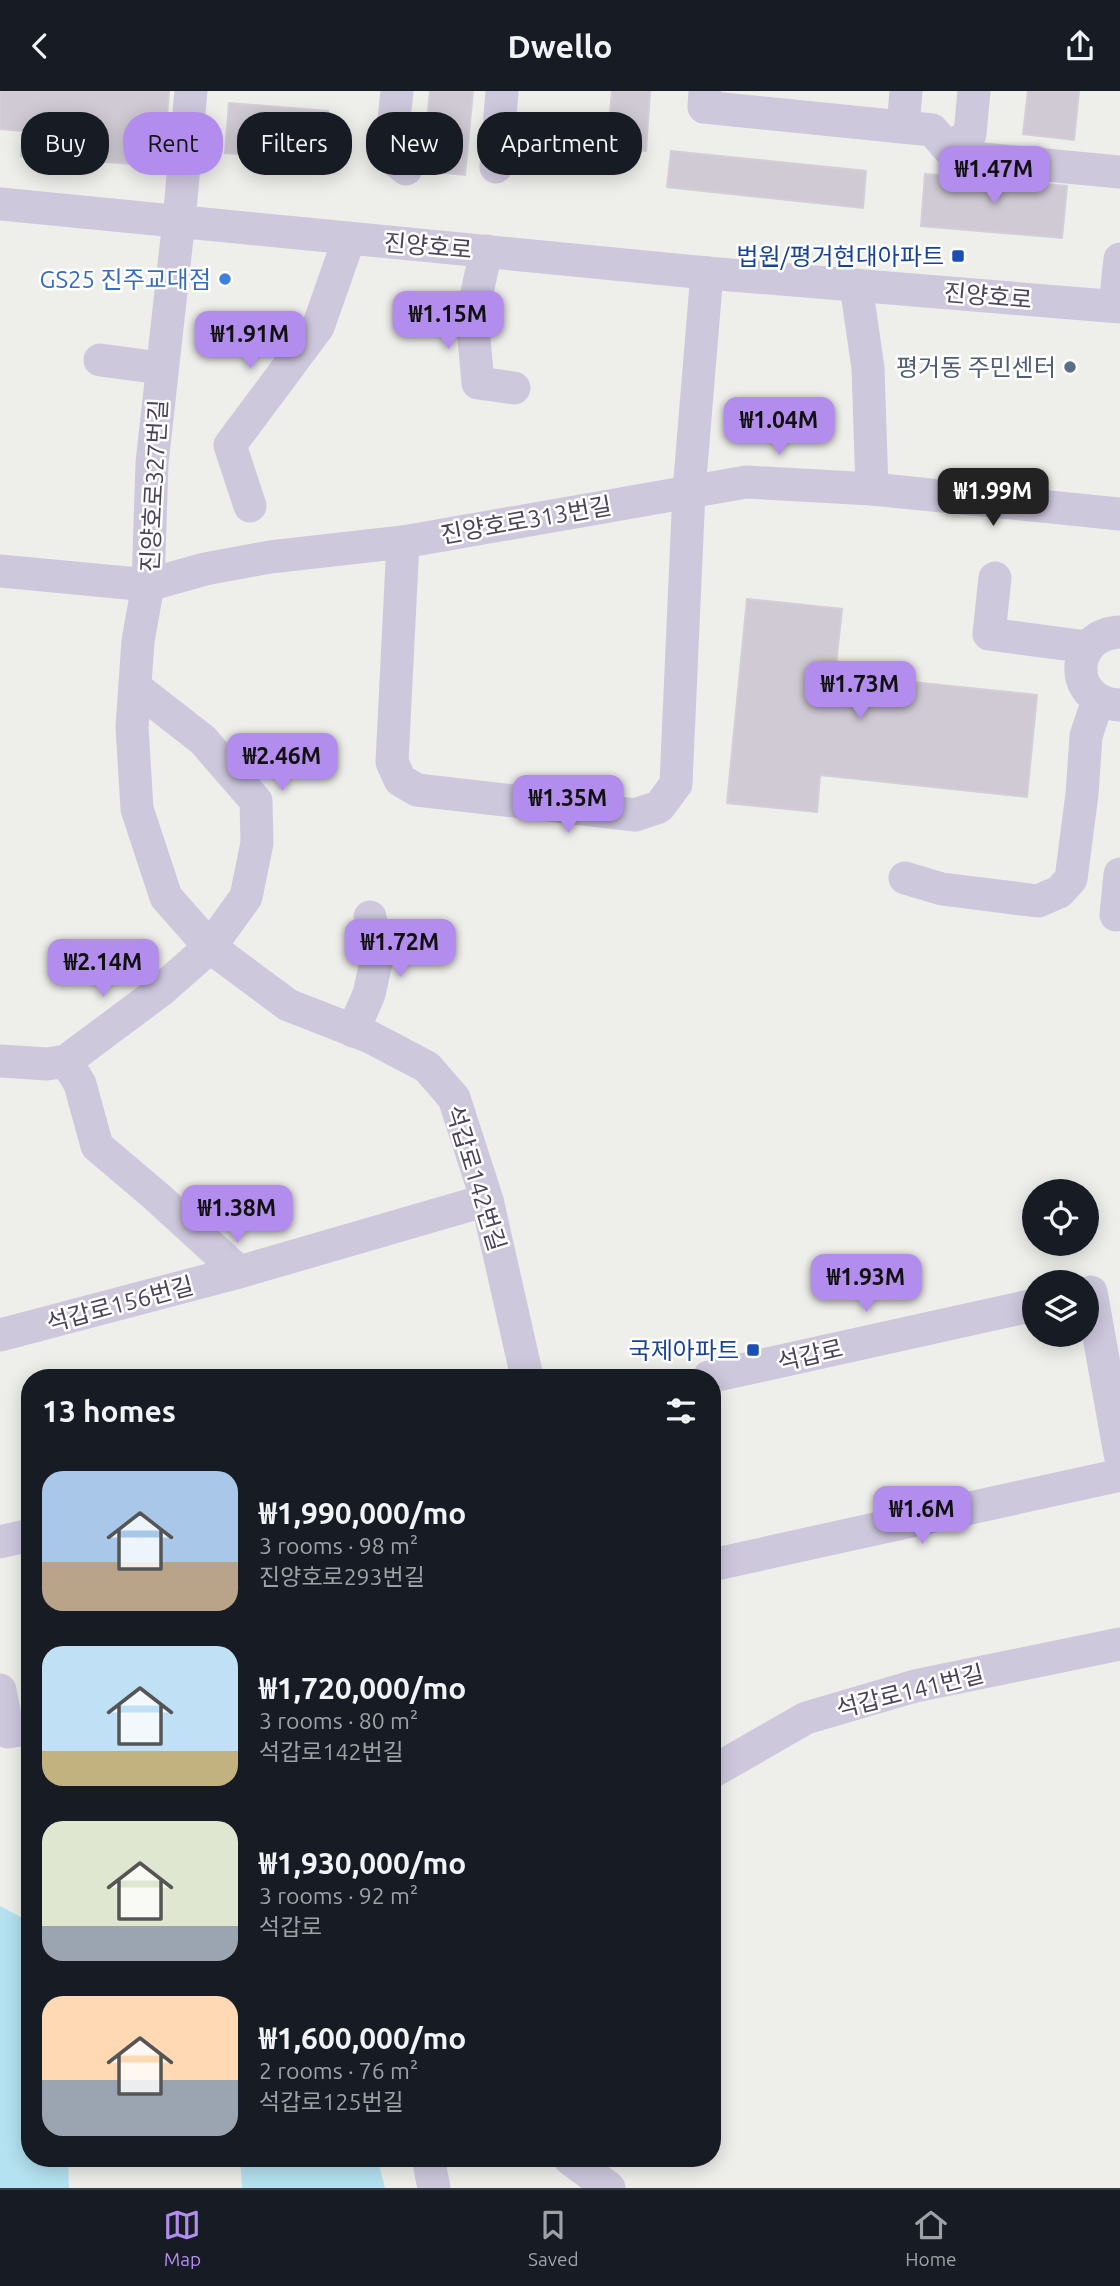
<!DOCTYPE html>
<html lang="en">
<head>
<meta charset="utf-8">
<style>
	:root { --surface:#171b24; --page:#242831; --text:#f1f3f6; --muted:#9ea1a6; --line:#363941; --accent:#b28ded }
	body { margin:0; font-family:Ubuntu,"Noto Sans KR",sans-serif; background:var(--page); color:var(--text); height:100vh; display:flex; flex-direction:column; font-size:26px; white-space:nowrap }
	* { box-sizing:border-box; margin:0 }
	p { font-size:23px; color:var(--muted) }
	.icon { flex:none; width:38px; height:38px; fill:none; stroke:currentColor; stroke-width:2; stroke-linecap:round; stroke-linejoin:round }
	.map { position:relative; flex:1; overflow:hidden }
	.drawer { position:absolute; left:21px; top:1278px; width:700px; height:798px; display:flex; flex-direction:column; background:var(--surface); border-radius:28px; box-shadow:0 4px 18px #0003 }
	.drawer>* { flex:none }
	.guide { position:absolute; left:21px; top:21px; width:700px; height:63px; display:flex; gap:14px }
	.buttons { position:absolute; left:1022px; top:1088px; display:grid; gap:14px }
	.buttons a { display:grid; place-items:center; width:77px; height:77px; border-radius:50%; background:var(--surface); box-shadow:0 4px 18px #0003; font-size:35px }
	.price { position:absolute; translate:-50% -60px; padding:0 16px; border-radius:14px; background:var(--accent); color:#111; font-size:23px; line-height:46px; filter:drop-shadow(0 2px 4px #0008) }
	.price::after { content:''; position:absolute; left:50%; top:42px; width:21px; height:16px; margin-left:-10px; background:inherit; clip-path:polygon(0 0,100% 0,50% 100%) }
	.price.active { background:#222; color:#fff }
	ul { padding:0; list-style:none }
	li { display:flex; align-items:center; gap:21px; height:175px; padding:0 21px }
	li span { display:grid; place-items:center; flex:none; width:196px; height:140px; border-radius:21px; color:#555 }
	li>.icon { margin-inline-start:auto }
	span .icon { width:84px; height:84px; fill:#fffc; stroke-width:1 }
	li b { font-size:30px }
	h2 { display:flex; justify-content:space-between; align-items:center; height:84px; padding:0 21px; font-size:30px }
	.chip { padding:0 24px; border-radius:28px; background:var(--surface); box-shadow:0 4px 18px #0003; font-size:24px; line-height:63px }
	.chip.active { background:var(--accent); color:#111 }
	header { display:flex; justify-content:space-between; align-items:center; height:91px; padding:0 21px; background:var(--surface); font-size:32px; font-weight:600 }
	.dock { display:flex; justify-content:space-around; align-items:center; height:98px; border-top:2px solid var(--line); background:var(--surface); font-size:19px; color:var(--muted) }
	.dock a { display:grid; justify-items:center; gap:4px }
	.dock .active { color:var(--accent) }
	.map>svg:first-child { display:block }
</style>
</head>
<body>
<header><svg class="icon" aria-label="back" viewBox="0 0 24 24"><path d="M15 5l-7 7 7 7"/></svg>Dwello<svg class="icon" aria-label="share" viewBox="0 0 24 24"><path d="M12 15V3M7 8l5-5 5 5M5 13v7h14v-7"/></svg></header>
<div class="map">
<svg width="1120" height="2097" viewBox="0 0 1120 2097">
	<rect width="100%" height="100%" fill="#eeeeeb"/>
	<!-- green -->
	<g fill="#b5e2f0">
		<polygon points="0,1815 30,1831 30,2067 68,2067 69,2097 0,2097"/>
		<polygon points="240,2067 377,2067 385,2097 242,2097"/>
	</g>
	<!-- building -->
	<g fill="#cfcad3" stroke="#d3ced7" stroke-width="2">
		<polygon points="0,0 169,0 164,63 149,74 21,65 23,40 0,38"/>
		<polygon points="430,0 473,0 465,84 425,80 423,70"/>
		<polygon points="612,0 650,0 646,60 607,56"/>
		<polygon points="1028,0 1079,0 1074,49 1023,43"/>
		<polygon points="229,12 328,20 324,70 225,62"/>
		<polygon points="671,60 866,80 863,117 667,96"/>
		<polygon points="925,83 1067,95 1062,147 921,135"/>
		<polygon points="747,508 842,518 835,583 1037,604 1027,706 820,684 817,721 727,712"/>
	</g>
	<g fill="none" stroke-linecap="round" stroke-linejoin="round">
		<!-- minor -->
		<g stroke="#cec8dd" stroke-width="33">
			<polyline points="191,0 179,129 152,372 148,494 138,550 132,636 137,718 166,806 210,856 288,914 370,946 427,976 454,1007 487,1109 527,1286"/>
			<polyline points="397,0 391,57 395,69 406,78"/>
			<polyline points="705,0 704,16 932,39 949,58 963,66 1120,81"/>
			<polyline points="903,36 906,0"/>
			<polyline points="949,58 970,43 974,0"/>
			<polyline points="496,76 502,0"/>
			<polyline points="0,113 707,182 1120,216"/>
			<polyline points="486,160 472,225 478,292 514,297"/>
			<polyline points="856,194 868,277 872,398"/>
			<polyline points="1115,215 1120,168"/>
			<polyline points="100,269 161,277"/>
			<polyline points="250,415 230,354 318,236 349,148"/>
			<polyline points="403,451 392,671 400,689 417,699 635,724 659,716 676,693 689,400 707,182"/>
			<polyline points="0,480 148,494 205,478 270,466 403,451 746,391 872,398 1120,423"/>
			<polyline points="995,487 989,543 1087,556"/>
			<path d="M1119 614C1067 611 1069 543 1120 541"/>
			<polyline points="905,787 942,798 1038,810 1059,801 1071,788 1082,703 1086,645 1098,609"/>
			<polyline points="1116,824 1120,783"/>
			<polyline points="353,940 369,903 377,867 370,826"/>
			<polyline points="0,970 47,973 66,970 160,900 210,856 246,806 257,752 256,710 203,649 135,596"/>
			<polyline points="66,970 80,993 97,1055 156,1105 239,1181"/>
			<polyline points="1091,1201 1120,1363"/>
			<polyline points="0,1244 239,1181 487,1109"/>
			<polyline points="709,1286 1034,1214"/>
			<polyline points="0,1451 30,1444"/>
			<polyline points="712,1474 1120,1384"/>
			<polyline points="0,1599 8,1641 30,1637"/>
			<polyline points="712,1681 806,1627 915,1595 1120,1553"/>
			<polyline points="428,2067 434,2097"/>
			<polyline points="569,2067 609,2097"/>
		</g>
	</g>
	<!-- markers -->
	<g fill="#1a4fb4" stroke="#fff" stroke-width="2.5">
		<rect x="951" y="158" width="14" height="14" rx="3.5"/>
		<rect x="746" y="1252" width="14" height="14" rx="3.5"/>
	</g>
	<circle fill="#3f7fe0" stroke="#fff" stroke-width="2.5" cx="225" cy="188" r="7"/>
	<circle fill="#5c6f8a" stroke="#fff" stroke-width="2.5" cx="1070" cy="276" r="7"/>
	<g text-anchor="middle" dominant-baseline="central" stroke-width="5" stroke-linejoin="round" paint-order="stroke">
		<!-- street labels -->
		<g font-size="24" fill="#4a4359" stroke="#fff">
			<text transform="translate(428 155) rotate(5)">진양호로</text>
			<text transform="translate(988 205) rotate(5)">진양호로</text>
			<text transform="translate(154 395) rotate(-87)">진양호로327번길</text>
			<text transform="translate(526 429) rotate(-10)">진양호로313번길</text>
			<text transform="translate(476 1087) rotate(73)">석갑로142번길</text>
			<text transform="translate(120 1213) rotate(-15)">석갑로156번길</text>
			<text transform="translate(810 1264) rotate(-13)">석갑로</text>
			<text transform="translate(910 1600) rotate(-14)">석갑로141번길</text>
		</g>
		<!-- transit labels -->
		<g font-size="24" fill="#164399" stroke="#fff" text-anchor="end">
			<text x="944" y="165">법원/평거현대아파트</text>
			<text x="739" y="1259">국제아파트</text>
		</g>
		<!-- shop labels -->
		<g font-size="24" fill="#366cbe" stroke="#fff" text-anchor="end">
			<text x="211" y="188">GS25 진주교대점</text>
		</g>
		<!-- service labels -->
		<g font-size="24" fill="#4e5e75" stroke="#fff" text-anchor="end">
			<text x="1056" y="276">평거동 주민센터</text>
		</g>
	</g>
</svg>
<div class="buttons">
<a><svg class="icon" aria-label="locate" viewBox="0 0 24 24"><circle cx="12" cy="12" r="6"/><path d="M12 2v4M12 18v4M2 12h4M18 12h4"/></svg></a>
<a><svg class="icon" aria-label="layers" viewBox="0 0 24 24"><path d="M12 4l9 5-9 5-9-5zM3 14l9 5 9-5"/></svg></a>
</div>
<b class="price" style="left:994px;top:115px">₩1.47M</b>
<b class="price" style="left:448px;top:260px">₩1.15M</b>
<b class="price" style="left:250px;top:280px">₩1.91M</b>
<b class="price" style="left:779px;top:366px">₩1.04M</b>
<b class="price active" style="left:993px;top:437px">₩1.99M</b>
<b class="price" style="left:860px;top:630px">₩1.73M</b>
<b class="price" style="left:282px;top:702px">₩2.46M</b>
<b class="price" style="left:568px;top:744px">₩1.35M</b>
<b class="price" style="left:400px;top:888px">₩1.72M</b>
<b class="price" style="left:103px;top:908px">₩2.14M</b>
<b class="price" style="left:237px;top:1154px">₩1.38M</b>
<b class="price" style="left:866px;top:1223px">₩1.93M</b>
<b class="price" style="left:922px;top:1455px">₩1.6M</b>
<div class="guide">
<a class="chip">Buy</a>
<a class="chip active">Rent</a>
<a class="chip">Filters</a>
<a class="chip">New</a>
<a class="chip">Apartment</a>
</div>
<section class="drawer">
<h2>13 homes<svg class="icon" aria-label="filters" viewBox="0 0 24 24"><path d="M4 7h16M4 17h16"/><circle cx="9" cy="7" r="2"/><circle cx="15" cy="17" r="2"/></svg></h2>
<ul>
<li><span style="background:linear-gradient(#a9c7e8 65%,#b9a48a 0)"><svg class="icon" aria-label="home" viewBox="0 0 24 24"><path d="M3 11l9-7 9 7M6 9v11h12V9"/></svg></span><div><b>₩1,990,000/mo</b><p>3 rooms · 98 m²</p><p>진양호로293번길</p></div></li>
<li><span style="background:linear-gradient(#bfe0f5 75%,#c2b280 0)"><svg class="icon" aria-label="home" viewBox="0 0 24 24"><path d="M3 11l9-7 9 7M6 9v11h12V9"/></svg></span><div><b>₩1,720,000/mo</b><p>3 rooms · 80 m²</p><p>석갑로142번길</p></div></li>
<li><span style="background:linear-gradient(#dfe7d0 75%,#9aa5b1 0)"><svg class="icon" aria-label="home" viewBox="0 0 24 24"><path d="M3 11l9-7 9 7M6 9v11h12V9"/></svg></span><div><b>₩1,930,000/mo</b><p>3 rooms · 92 m²</p><p>석갑로</p></div></li>
<li><span style="background:linear-gradient(#ffd9b3 60%,#9aa5b1 0)"><svg class="icon" aria-label="home" viewBox="0 0 24 24"><path d="M3 11l9-7 9 7M6 9v11h12V9"/></svg></span><div><b>₩1,600,000/mo</b><p>2 rooms · 76 m²</p><p>석갑로125번길</p></div></li>
</ul>
</section>
</div>
<nav class="dock">
<a class="active"><svg class="icon" aria-label="map" viewBox="0 0 24 24"><path d="M3 6l6-2 6 2 6-2v14l-6 2-6-2-6 2zM9 4v14M15 6v14"/></svg>Map</a>
<a><svg class="icon" aria-label="saved" viewBox="0 0 24 24"><path d="M7 4h10v16l-5-4-5 4z"/></svg>Saved</a>
<a><svg class="icon" aria-label="home" viewBox="0 0 24 24"><path d="M3 11l9-7 9 7M6 9v11h12V9"/></svg>Home</a>
</nav>
</body>
</html>
